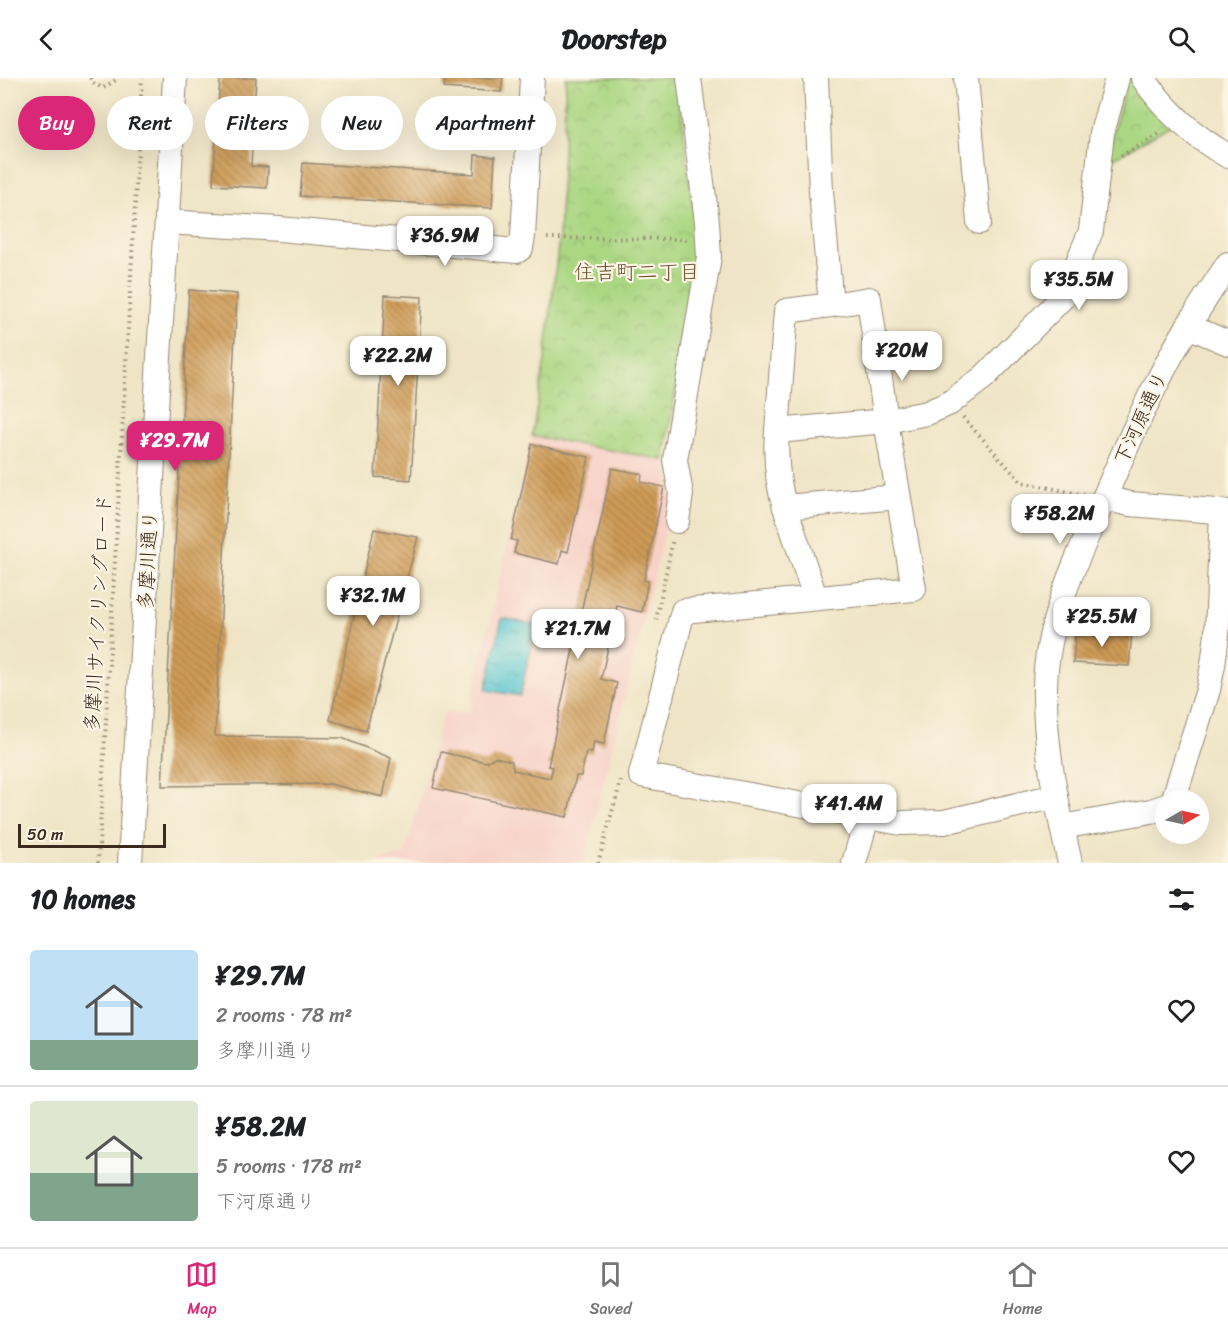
<!DOCTYPE html>
<html lang="en">
<head>
<meta charset="utf-8">
<style>
	:root { --surface:#fff; --page:#f2f2f2; --text:#202124; --muted:#757577; --line:#e0e0e0; --accent:#db2777 }
	body { margin:0; font-family:Sriracha,"Klee One",sans-serif; background:var(--page); color:var(--text); height:100vh; display:flex; flex-direction:column; font-size:22px; white-space:nowrap }
	* { box-sizing:border-box; margin:0 }
	p { font-size:20px; color:var(--muted) }
	.icon { flex:none; width:33px; height:33px; fill:none; stroke:currentColor; stroke-width:2; stroke-linecap:round; stroke-linejoin:round }
	.map { position:relative; height:785px; overflow:hidden }
	.side { display:flex; flex-direction:column; background:var(--surface); flex:1 }
	.side>* { flex:none }
	.banner { position:absolute; left:18px; top:18px; width:600px; height:54px; display:flex; gap:12px }
	.needle { width:39px; rotate:81deg }
	.fabs { position:absolute; left:1155px; top:712px; display:grid; gap:12px }
	.fabs a { display:grid; place-items:center; width:54px; height:54px; border-radius:50%; background:var(--surface); box-shadow:0 6px 24px #0002; font-size:30px }
	.scale { position:absolute; left:18px; bottom:15px; width:148px; box-sizing:border-box; padding-left:6px; border:3px solid #3b2a1e; border-top:0; font-size:16px; line-height:21px; white-space:nowrap; color:#3b2a1e; -webkit-text-stroke:4px #fcf5e5; paint-order:stroke }
	.price { position:absolute; translate:-50% -51px; padding:0 14px; border-radius:12px; background:#fff; color:#222; font-size:20px; line-height:39px; filter:drop-shadow(0 2px 3px #0008) }
	.price::after { content:''; position:absolute; left:50%; top:36px; width:18px; height:14px; margin-left:-9px; background:inherit; clip-path:polygon(0 0,100% 0,50% 100%) }
	.price.on { background:var(--accent); color:#fff }
	ul { padding:0; list-style:none }
	li { display:flex; align-items:center; gap:18px; height:150px; padding:0 30px }
	li+li { border-top:2px solid var(--line) }
	li span { display:grid; place-items:center; flex:none; width:168px; height:120px; border-radius:6px; color:#555 }
	li>.icon { margin-inline-start:auto }
	span .icon { width:72px; height:72px; fill:#fffc; stroke-width:1 }
	li b { font-size:26px }
	h2 { display:flex; justify-content:space-between; align-items:center; height:72px; padding:0 30px; font-size:26px }
	.tag { padding:0 21px; border-radius:27px; background:var(--surface); box-shadow:0 6px 24px #0002; font-size:21px; line-height:54px }
	.tag.on { background:var(--accent); color:#fff }
	header { display:flex; justify-content:space-between; align-items:center; height:78px; padding:0 30px; background:var(--surface); font-size:27px; font-weight:700 }
	.dock { display:flex; justify-content:space-around; align-items:center; height:84px; border-top:2px solid var(--line); background:var(--surface); font-size:16px; color:var(--muted) }
	.dock a { display:grid; justify-items:center; gap:3px }
	.dock .on { color:var(--accent) }
	.map>svg:first-child { display:block }
</style>
</head>
<body>
<header><svg class="icon" aria-label="back" viewBox="0 0 24 24"><path d="M15 5l-7 7 7 7"/></svg>Doorstep<svg class="icon" aria-label="search" viewBox="0 0 24 24"><circle cx="10" cy="10" r="6"/><path d="M15 15l6 6"/></svg></header>
<div class="map">
<svg width="1228" height="785" viewBox="0 0 1228 785">
	<defs>
		<pattern id="park-crowns" width="20" height="18" patternUnits="userSpaceOnUse" patternTransform="scale(1.5)"><rect width="20" height="18" fill="#abd783"/><path d="M2 6a3 3 0 1 1 6 0M12 15a3 3 0 1 1 6 0" fill="none" stroke="#94b971"/></pattern>
		<pattern id="water-ripples" width="26" height="14" patternUnits="userSpaceOnUse" patternTransform="scale(1.5)"><rect width="26" height="14" fill="#5bc8d2"/><path d="M2 4q2-2 4 0t4 0M15 11q2-2 4 0t4 0" fill="none" stroke="#4ca3aa"/></pattern>
		<pattern id="building-back-hatch" width="6" height="6" patternUnits="userSpaceOnUse" patternTransform="scale(1.5)"><rect width="6" height="6" fill="#cf9b56"/><path d="M-1 5l2 2M0 0l6 6M5-1l2 2" fill="none" stroke="#a97f47"/></pattern>
	</defs>
	<rect width="100%" height="100%" fill="#fcf5e5"/>
	<filter id="ink" filterUnits="userSpaceOnUse"><feTurbulence type="fractalNoise" baseFrequency=".0167" numOctaves="2"/><feDisplacementMap in="SourceGraphic" scale="12" xChannelSelector="R" yChannelSelector="G"/><feConvolveMatrix kernelMatrix="1 2 1 2 8 2 1 2 1" color-interpolation-filters="sRGB"/></filter>
	<filter id="wash" filterUnits="userSpaceOnUse"><feTurbulence type="fractalNoise" baseFrequency=".008" numOctaves="4" result="noise"/><feDisplacementMap in="SourceGraphic" scale="24" xChannelSelector="R" yChannelSelector="G"/><feGaussianBlur stdDeviation="1.35" result="paint"/><feColorMatrix in="noise" values="0 0 0 0 0 0 0 0 0 0 0 0 0 0 0 0 0 1.4 0 .05"/><feComposite in="paint" operator="in"/></filter>
	<g filter="url(#wash)">
		<rect width="100%" height="100%" fill="#efe5c6"/>
		<!-- built -->
		<polygon fill="#f7d1c8" points="532,358 664,382 672,424 584,785 375,785 405,776 443,634 469,635"/>
		<!-- park -->
		<g fill="url(#park-crowns)" stroke="#738050" stroke-width="1.5">
			<polygon points="566,0 677,0 699,176 664,382 532,358 545,282 559,161"/>
			<polygon points="1128,0 1140,0 1176,44 1104,86"/>
		</g>
		<!-- water -->
		<polygon fill="url(#water-ripples)" stroke="#4b7978" stroke-width="1.5" points="502,540 536,547 520,618 486,612"/>
		<g id="blocks">
			<!-- building -->
			<g fill="url(#building-back-hatch)">
				<polygon points="220,0 256,0 251,88 268,89 267,110 213,107"/>
				<polygon points="445,0 503,0 501,14 444,10"/>
				<polygon points="475,77 495,79 492,130 300,118 303,85 474,96"/>
				<polygon points="189,212 237,216 215,658 342,660 391,680 383,719 330,706 162,708"/>
				<polygon points="385,217 422,219 411,402 375,399"/>
				<polygon points="532,366 589,379 568,474 562,472 559,486 514,475 517,463 511,462"/>
				<polygon points="612,390 642,396 641,404 664,409 644,502 648,503 642,534 617,528 601,601 617,605 604,666 594,664 592,675 586,674 581,698 576,698 567,739 433,710 441,674 486,684 495,679 512,683 513,692 550,700 553,689 548,688"/>
				<polygon points="374,451 418,459 366,653 330,642"/>
				<polygon points="1076,551 1132,555 1129,588 1073,585"/>
			</g>
		</g>
	</g>
	<g filter="url(#ink)">
		<use href="#blocks" fill-opacity="0" stroke="#958872" stroke-width="1.5"/>
		<g fill="none" stroke-linecap="round" stroke-linejoin="round">
			<defs>
				<g id="minor">
					<polyline points="816,0 821,113 831,227 869,221 886,343 914,511 683,533 641,697 901,745 944,744 1056,718"/>
					<polyline points="966,0 979,144"/>
					<path d="M1143 0C1165 32 1194 59 1228 78"/>
					<polyline points="167,144 279,151 517,173 521,170 523,158 532,0"/>
					<polyline points="831,227 786,233 777,353 886,343 927,335 950,325 984,299 1063,219 1091,153 1102,55 1117,0"/>
					<polyline points="1188,248 1228,265"/>
					<path d="M777 353C775 380 777 404 785 429"/>
					<polyline points="1104,420 1130,426 1228,434"/>
					<polyline points="677,443 681,416 675,382 709,179 707,144 689,0"/>
					<polyline points="815,519 785,429 898,419"/>
					<polyline points="1173,723 1208,612 1213,587 1217,556 1222,434"/>
					<polyline points="1062,749 1151,733 1166,728"/>
					<polyline points="130,785 175,0"/>
					<polyline points="854,785 867,739"/>
					<path d="M1070 785C1057 727 1044 669 1045 609 1046 546 1075 484 1101 427 1120 383 1139 338 1162 295 1181 257 1205 221 1228 186"/>
				</g>
			</defs>
			<!-- minor casing -->
			<use href="#minor" stroke="#958872" stroke-width="26"/>
			<!-- path -->
			<g stroke="#958872" stroke-width="4" stroke-dasharray="1.5 4.5" stroke-linecap="butt">
				<polyline points="90,0 93,5 103,10 119,0"/>
				<polyline points="1121,78 1161,55"/>
				<polyline points="547,160 687,161"/>
				<polyline points="963,339 1021,404 1084,417"/>
				<polyline points="656,542 673,461"/>
				<polyline points="98,785 142,0"/>
				<polyline points="598,785 621,702"/>
			</g>
			<!-- minor -->
			<use href="#minor" stroke="#fff" stroke-width="24"/>
		</g>
	</g>
	<g text-anchor="middle" dominant-baseline="central" stroke-width="4.5" stroke-linejoin="round" paint-order="stroke">
		<!-- street labels -->
		<g font-size="20" fill="#3b2a1e" stroke="#fcf5e5">
			<text transform="translate(1141 340) rotate(-65)">下河原通り</text>
			<text transform="translate(148 482) rotate(-87)">多摩川通り</text>
			<text transform="translate(98 535) rotate(-87)">多摩川サイクリングロード</text>
		</g>
		<!-- neighbourhood labels -->
		<g font-size="21" fill="#6f5232" stroke="#fcf5e5">
			<text x="637" y="194">住吉町二丁目</text>
		</g>
	</g>
</svg>
<div class="fabs">
<a><svg class="needle" viewBox="-14 -14 28 28"><path d="M0-13l5 13h-10z" fill="#e53935"/><path d="M0 13l5-13h-10z" fill="#757577"/></svg></a>
</div>
<div class="scale">50 m</div>
<b class="price" style="left:445px;top:189px">¥36.9M</b>
<b class="price" style="left:1079px;top:233px">¥35.5M</b>
<b class="price" style="left:902px;top:304px">¥20M</b>
<b class="price" style="left:398px;top:309px">¥22.2M</b>
<b class="price on" style="left:175px;top:394px">¥29.7M</b>
<b class="price" style="left:1060px;top:467px">¥58.2M</b>
<b class="price" style="left:373px;top:549px">¥32.1M</b>
<b class="price" style="left:1102px;top:570px">¥25.5M</b>
<b class="price" style="left:578px;top:582px">¥21.7M</b>
<b class="price" style="left:849px;top:757px">¥41.4M</b>
<div class="banner">
<a class="tag on">Buy</a>
<a class="tag">Rent</a>
<a class="tag">Filters</a>
<a class="tag">New</a>
<a class="tag">Apartment</a>
</div>
</div>
<section class="side">
<h2>10 homes<svg class="icon" aria-label="filters" viewBox="0 0 24 24"><path d="M4 7h16M4 17h16"/><circle cx="9" cy="7" r="2"/><circle cx="15" cy="17" r="2"/></svg></h2>
<ul>
<li><span style="background:linear-gradient(#bfe0f5 75%,#7fa58c 0)"><svg class="icon" aria-label="home" viewBox="0 0 24 24"><path d="M3 11l9-7 9 7M6 9v11h12V9"/></svg></span><div><b>¥29.7M</b><p>2 rooms · 78 m²</p><p>多摩川通り</p></div><svg class="icon" aria-label="heart" viewBox="0 0 24 24"><path d="M12 20l-8-8c-3-5 5-10 8-4 3-6 11-1 8 4z"/></svg></li>
<li><span style="background:linear-gradient(#dfe7d0 60%,#7fa58c 0)"><svg class="icon" aria-label="home" viewBox="0 0 24 24"><path d="M3 11l9-7 9 7M6 9v11h12V9"/></svg></span><div><b>¥58.2M</b><p>5 rooms · 178 m²</p><p>下河原通り</p></div><svg class="icon" aria-label="heart" viewBox="0 0 24 24"><path d="M12 20l-8-8c-3-5 5-10 8-4 3-6 11-1 8 4z"/></svg></li>
</ul>
</section>
<nav class="dock">
<a class="on"><svg class="icon" aria-label="map" viewBox="0 0 24 24"><path d="M3 6l6-2 6 2 6-2v14l-6 2-6-2-6 2zM9 4v14M15 6v14"/></svg>Map</a>
<a><svg class="icon" aria-label="saved" viewBox="0 0 24 24"><path d="M7 4h10v16l-5-4-5 4z"/></svg>Saved</a>
<a><svg class="icon" aria-label="home" viewBox="0 0 24 24"><path d="M3 11l9-7 9 7M6 9v11h12V9"/></svg>Home</a>
</nav>
</body>
</html>
